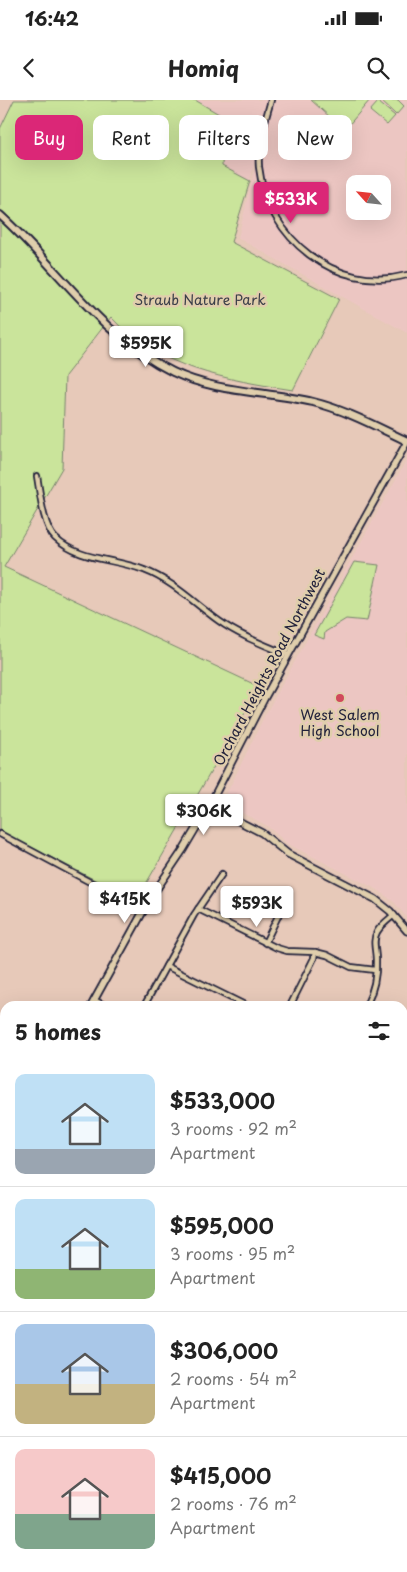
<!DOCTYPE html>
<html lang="en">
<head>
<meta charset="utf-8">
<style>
	:root { --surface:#fff; --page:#f6f6f6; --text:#222; --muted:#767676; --line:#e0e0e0; --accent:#db2777 }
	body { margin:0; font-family:"Playpen Sans",sans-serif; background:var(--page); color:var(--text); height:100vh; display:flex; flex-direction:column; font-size:19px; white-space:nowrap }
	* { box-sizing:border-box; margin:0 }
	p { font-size:16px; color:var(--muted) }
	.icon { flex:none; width:28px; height:28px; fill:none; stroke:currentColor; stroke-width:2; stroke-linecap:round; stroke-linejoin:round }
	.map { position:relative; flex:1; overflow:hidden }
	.details { position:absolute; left:0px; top:901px; width:408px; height:571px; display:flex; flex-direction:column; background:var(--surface); border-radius:15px 15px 0 0; box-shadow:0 5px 20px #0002 }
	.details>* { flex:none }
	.banner { position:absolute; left:15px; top:15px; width:378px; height:45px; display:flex; gap:10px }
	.needle { width:32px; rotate:297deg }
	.fabs { position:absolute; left:346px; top:75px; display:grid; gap:10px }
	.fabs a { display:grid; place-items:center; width:45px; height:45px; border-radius:10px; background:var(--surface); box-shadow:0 5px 20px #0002; font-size:25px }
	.price { position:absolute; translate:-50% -42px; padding:0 11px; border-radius:5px; background:#fff; color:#222; font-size:16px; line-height:32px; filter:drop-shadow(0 1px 2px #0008) }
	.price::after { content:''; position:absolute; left:50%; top:30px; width:15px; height:11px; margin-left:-8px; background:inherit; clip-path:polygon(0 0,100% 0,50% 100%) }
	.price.current { background:var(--accent); color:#fff }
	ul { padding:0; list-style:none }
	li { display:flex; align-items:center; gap:15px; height:125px; padding:0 15px }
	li+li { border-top:1px solid var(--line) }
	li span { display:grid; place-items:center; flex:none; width:140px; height:100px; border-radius:10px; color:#555 }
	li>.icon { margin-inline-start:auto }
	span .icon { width:60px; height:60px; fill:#fffc; stroke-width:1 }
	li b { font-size:21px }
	h2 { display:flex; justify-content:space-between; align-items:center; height:60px; padding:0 15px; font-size:21px }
	.tag { padding:0 18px; border-radius:10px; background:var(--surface); box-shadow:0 5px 20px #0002; font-size:18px; line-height:45px }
	.tag.current { background:var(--accent); color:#fff }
	.status { display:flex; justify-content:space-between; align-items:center; height:35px; padding:0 25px; background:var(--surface); direction:ltr }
	.status svg { height:14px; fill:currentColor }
	header { display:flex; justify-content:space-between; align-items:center; height:65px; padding:0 15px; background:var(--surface); font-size:22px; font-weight:700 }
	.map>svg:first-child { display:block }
</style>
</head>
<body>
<div class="status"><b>16:42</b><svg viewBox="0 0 49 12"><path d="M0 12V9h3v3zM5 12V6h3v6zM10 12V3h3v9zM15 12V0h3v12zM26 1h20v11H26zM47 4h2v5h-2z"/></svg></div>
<header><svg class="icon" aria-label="back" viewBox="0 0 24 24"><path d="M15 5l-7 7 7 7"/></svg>Homiq<svg class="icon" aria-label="search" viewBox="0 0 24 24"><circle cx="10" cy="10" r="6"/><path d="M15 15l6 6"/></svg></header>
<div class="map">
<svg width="407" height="1472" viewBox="0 0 407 1472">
	<rect width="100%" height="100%" fill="#e7c9b9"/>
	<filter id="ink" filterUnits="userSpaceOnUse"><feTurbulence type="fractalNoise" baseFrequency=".02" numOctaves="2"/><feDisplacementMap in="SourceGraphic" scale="10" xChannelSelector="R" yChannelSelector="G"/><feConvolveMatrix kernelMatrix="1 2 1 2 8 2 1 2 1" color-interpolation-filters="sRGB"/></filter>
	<g filter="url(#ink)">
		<!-- built -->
		<g fill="#ecc6c2" fill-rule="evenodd">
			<polygon points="195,0 269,0 250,81 222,66 224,17"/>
			<path d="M271 0H407V233L238 138ZM355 84H382V111H355Z"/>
			<polygon points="407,359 407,818 395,803 378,790 288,744 266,725 224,704 223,701 264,617"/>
		</g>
		<!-- green -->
		<g fill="#cae49b" stroke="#76836b">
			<path d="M14 0H195L224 17 222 66 250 81 231 142 339 199 293 290C228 280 157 268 111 217L65 276 62 368 4 467 260 587 136 801 0 731V29Z"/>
			<polygon points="311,0 370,0 347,27 343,24 341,27"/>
			<polygon points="380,0 398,0 404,6 396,15"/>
			<polygon points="378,2 395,16 387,25 370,11"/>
			<polygon points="354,462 379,465 367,521 346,519 325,532 324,539 314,535"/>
		</g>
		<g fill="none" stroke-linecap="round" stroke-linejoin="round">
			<!-- stream -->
			<g stroke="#658faa" stroke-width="2">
				<polyline points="402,1376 407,1370"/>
				<polyline points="323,1472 329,1468"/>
			</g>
			<defs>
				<g id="minor">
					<path d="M271 0C265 22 257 44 259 67 267 138 336 194 407 175"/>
					<path d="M37 376C40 393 43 426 55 438 79 461 114 458 144 470 173 481 194 503 219 521 240 536 265 545 288 555"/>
					<polyline points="0,734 144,811"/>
					<polyline points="198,809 277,848 287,851 315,852 327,855 351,867 375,870"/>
					<polyline points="265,843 279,814 278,804"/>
					<polyline points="166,866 247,906"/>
					<polyline points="94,900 106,906"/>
					<polyline points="144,906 194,815 222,774"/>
					<polyline points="290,906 314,858 315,852"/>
					<path d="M366 906C373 892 377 876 376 860 376 850 372 841 377 832 381 825 388 820 394 815"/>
					<polyline points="402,989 407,979"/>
					<polyline points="402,995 407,996"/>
					<polyline points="402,1038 407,1038"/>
					<polyline points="402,1156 407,1159"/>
				</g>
				<g id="tertiary">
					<polyline points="209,706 262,733 288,754 375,799 390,811 407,831"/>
					<polyline points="91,906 150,799 183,750 209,706 264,599 407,342"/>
					<polyline points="0,1069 5,1060"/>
				</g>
				<path id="secondary" d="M0 115C58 167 101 237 173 272 217 293 266 291 313 302 346 310 377 327 407 341"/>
			</defs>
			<!-- minor casing -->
			<use href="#minor" stroke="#22223b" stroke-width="8"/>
			<!-- tertiary casing -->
			<use href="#tertiary" stroke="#22223b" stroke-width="9"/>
			<!-- secondary casing -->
			<use href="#secondary" stroke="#22223b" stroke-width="10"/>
			<!-- minor -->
			<use href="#minor" stroke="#e0ceac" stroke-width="4.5"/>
			<!-- tertiary -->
			<use href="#tertiary" stroke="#e0ceac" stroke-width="5.5"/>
			<!-- secondary -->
			<use href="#secondary" stroke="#e0ceac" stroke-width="6"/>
		</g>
	</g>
	<!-- markers -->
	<circle fill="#d1495b" stroke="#e0ceac" stroke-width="2" cx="340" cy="598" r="5"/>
	<g text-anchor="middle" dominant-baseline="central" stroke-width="5" stroke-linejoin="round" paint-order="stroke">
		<!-- park labels -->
		<g font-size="14" fill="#3b3f49" stroke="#e0ceac">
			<text x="200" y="199">Straub Nature Park</text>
		</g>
		<!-- street labels -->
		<g font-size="14" fill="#22223b" stroke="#e0ceac">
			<text transform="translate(269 567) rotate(-62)">Orchard Heights Road Northwest</text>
		</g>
		<!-- poi labels -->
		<g font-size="14" fill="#22223b" stroke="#e0ceac">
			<text x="340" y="614">West Salem<tspan x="340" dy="16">High School</tspan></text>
		</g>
	</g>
</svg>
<div class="fabs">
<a><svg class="needle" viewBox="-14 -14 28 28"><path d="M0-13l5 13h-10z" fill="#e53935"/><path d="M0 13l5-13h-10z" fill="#767676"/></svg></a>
</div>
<b class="price current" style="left:291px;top:124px">$533K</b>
<b class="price" style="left:146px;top:268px">$595K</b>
<b class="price" style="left:204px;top:736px">$306K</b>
<b class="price" style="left:125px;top:824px">$415K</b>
<b class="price" style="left:257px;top:828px">$593K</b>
<div class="banner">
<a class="tag current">Buy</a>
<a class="tag">Rent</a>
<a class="tag">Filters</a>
<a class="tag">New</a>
</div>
<section class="details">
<h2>5 homes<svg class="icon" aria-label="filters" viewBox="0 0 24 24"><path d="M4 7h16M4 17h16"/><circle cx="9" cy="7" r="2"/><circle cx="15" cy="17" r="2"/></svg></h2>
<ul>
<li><span style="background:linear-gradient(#bfe0f5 75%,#9aa5b1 0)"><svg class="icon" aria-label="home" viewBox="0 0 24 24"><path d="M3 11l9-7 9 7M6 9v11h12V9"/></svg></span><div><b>$533,000</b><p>3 rooms · 92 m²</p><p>Apartment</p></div></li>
<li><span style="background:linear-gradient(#bfe0f5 70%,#8fb573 0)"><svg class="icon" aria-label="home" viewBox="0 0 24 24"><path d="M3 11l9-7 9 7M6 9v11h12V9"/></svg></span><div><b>$595,000</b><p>3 rooms · 95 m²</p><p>Apartment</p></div></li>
<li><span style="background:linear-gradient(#a9c7e8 60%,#c2b280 0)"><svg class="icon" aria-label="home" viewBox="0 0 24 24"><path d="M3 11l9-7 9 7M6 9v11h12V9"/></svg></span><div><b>$306,000</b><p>2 rooms · 54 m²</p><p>Apartment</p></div></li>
<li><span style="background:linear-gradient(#f6c9c9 65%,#7fa58c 0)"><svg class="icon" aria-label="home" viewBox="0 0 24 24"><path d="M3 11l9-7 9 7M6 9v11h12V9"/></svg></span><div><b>$415,000</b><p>2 rooms · 76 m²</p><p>Apartment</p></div></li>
</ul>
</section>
</div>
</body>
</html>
